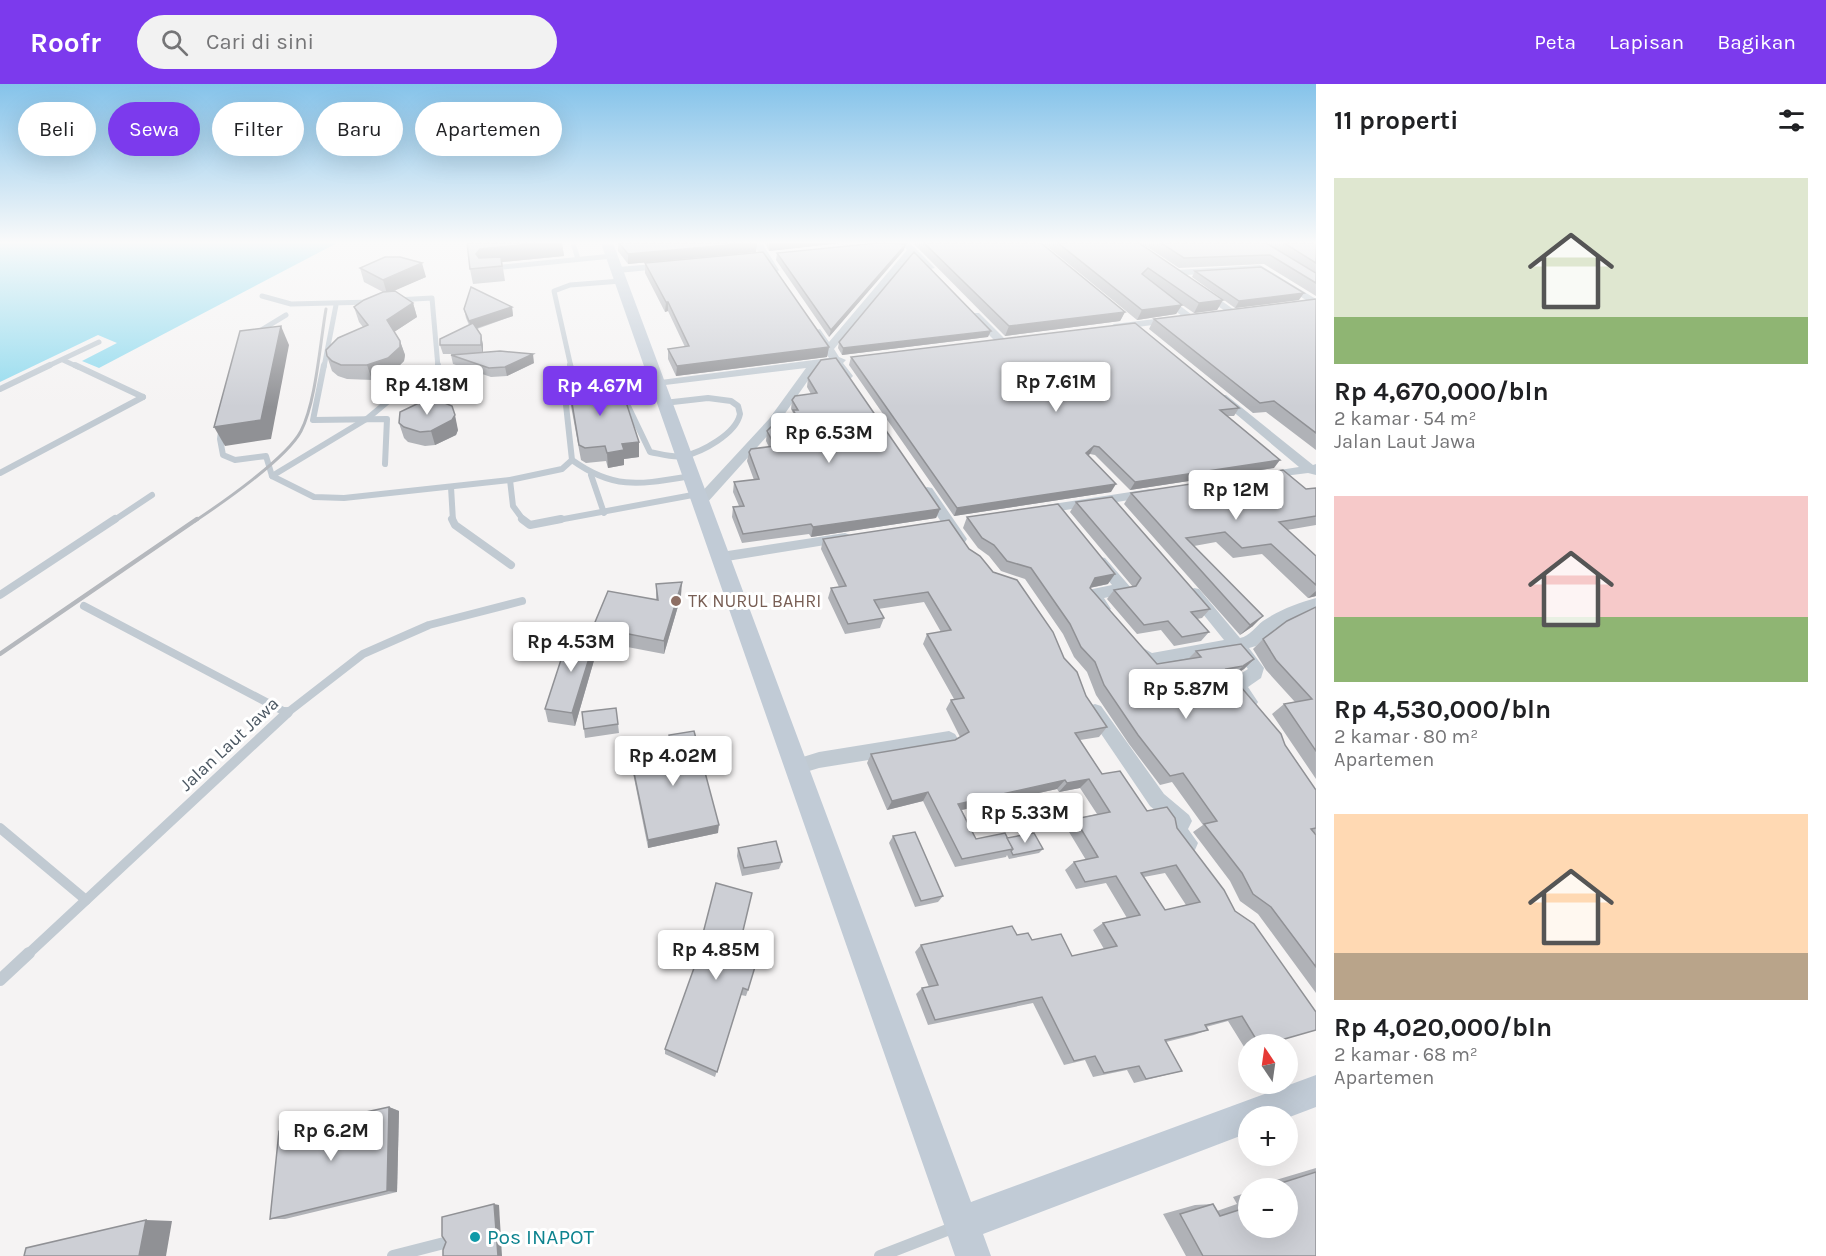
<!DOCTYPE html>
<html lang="id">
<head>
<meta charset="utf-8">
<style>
	:root { --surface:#fff; --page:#f2f2f2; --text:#202124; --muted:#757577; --accent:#7c3aed }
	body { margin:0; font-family:Karla,sans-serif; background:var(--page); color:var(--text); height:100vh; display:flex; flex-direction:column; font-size:22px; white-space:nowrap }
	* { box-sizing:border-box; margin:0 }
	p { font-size:20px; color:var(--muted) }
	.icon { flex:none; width:33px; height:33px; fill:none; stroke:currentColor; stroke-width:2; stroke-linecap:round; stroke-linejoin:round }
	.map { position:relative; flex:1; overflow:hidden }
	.details { display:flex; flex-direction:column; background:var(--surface); width:510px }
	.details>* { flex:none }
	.hud { position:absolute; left:18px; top:18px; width:570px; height:54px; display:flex; gap:12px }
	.needle { width:39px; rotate:347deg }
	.fabs { position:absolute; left:1238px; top:950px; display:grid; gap:12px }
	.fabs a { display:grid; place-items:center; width:60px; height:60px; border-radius:50%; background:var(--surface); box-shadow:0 6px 24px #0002; font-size:30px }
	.price { position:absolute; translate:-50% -51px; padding:0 14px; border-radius:6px; background:#fff; color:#222; font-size:20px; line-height:39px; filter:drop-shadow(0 2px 3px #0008) }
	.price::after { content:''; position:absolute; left:50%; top:36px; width:18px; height:14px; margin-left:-9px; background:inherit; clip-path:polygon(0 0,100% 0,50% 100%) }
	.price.on { background:var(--accent); color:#fff }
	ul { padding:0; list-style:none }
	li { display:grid; align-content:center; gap:12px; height:318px; padding:0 18px }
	li span { display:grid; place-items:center; height:186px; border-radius:0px; color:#555 }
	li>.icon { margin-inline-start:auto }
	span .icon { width:108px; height:108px; fill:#fffc; stroke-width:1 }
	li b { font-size:26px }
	h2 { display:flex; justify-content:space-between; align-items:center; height:72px; padding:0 18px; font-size:26px }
	.tag { padding:0 21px; border-radius:27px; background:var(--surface); box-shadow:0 6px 24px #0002; font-size:21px; line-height:54px }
	.tag.on { background:var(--accent); color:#fff }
	header { display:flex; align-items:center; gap:36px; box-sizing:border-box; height:84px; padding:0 30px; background:var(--accent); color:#fff }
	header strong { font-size:28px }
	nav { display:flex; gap:33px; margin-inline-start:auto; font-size:21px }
	.search { width:420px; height:54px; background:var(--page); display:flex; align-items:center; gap:15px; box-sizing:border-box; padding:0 21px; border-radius:33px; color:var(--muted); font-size:22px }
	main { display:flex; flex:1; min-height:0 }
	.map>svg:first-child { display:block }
</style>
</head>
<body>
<header>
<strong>Roofr</strong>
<div class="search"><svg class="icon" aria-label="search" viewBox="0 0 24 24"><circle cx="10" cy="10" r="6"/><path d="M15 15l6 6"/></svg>Cari di sini</div>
<nav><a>Peta</a><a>Lapisan</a><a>Bagikan</a></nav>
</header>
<main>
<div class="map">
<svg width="1316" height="1172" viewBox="0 0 1316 1172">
	<rect width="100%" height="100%" fill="#f5f3f3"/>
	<!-- water -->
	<polygon fill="#90daee" points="0,159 337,159 99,284 82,277 117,259 98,251 0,298"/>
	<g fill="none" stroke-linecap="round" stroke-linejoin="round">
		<!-- lane-far4 -->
		<g stroke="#c1cad2" stroke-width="5">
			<polyline points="573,159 578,175"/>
			<polyline points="493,184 612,172"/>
			<polyline points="262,212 291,220 372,218"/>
			<polyline points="396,216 432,214 438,283"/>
			<polyline points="253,251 286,231"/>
			<polyline points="63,276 78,283"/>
			<polyline points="46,283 99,258"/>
			<polyline points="324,283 336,221"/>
			<polyline points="571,283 554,207 570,201 621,197"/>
		</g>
		<!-- lane-far3 -->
		<g stroke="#c1cad2" stroke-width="6">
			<polyline points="75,281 143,313"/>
			<polyline points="324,281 313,336 387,335 385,380"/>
			<path d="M570 281 574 298 566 321 572 376C615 407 642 400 691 392"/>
			<polyline points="0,305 50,281"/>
			<path d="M626 318 650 368C661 370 673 374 684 372 702 368 736 350 740 330L738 322 731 317 708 314 664 319"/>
			<polyline points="222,341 220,355 223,371 235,376 266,372 272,392 314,413 344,414 510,396 562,385 572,376"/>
			<polyline points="0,389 143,313"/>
			<polyline points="591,391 604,429"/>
			<polyline points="272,392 368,334 392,314 432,305 440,300 438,281"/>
			<polyline points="510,396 513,422 524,437"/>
			<polyline points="451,403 453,437"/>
			<polyline points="113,437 152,411"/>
			<polyline points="553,437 698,410"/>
		</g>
		<!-- lane-far2 -->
		<g stroke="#c1cad2" stroke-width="8">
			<polyline points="452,435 455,441 511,481"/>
			<polyline points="522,435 530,441 561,435"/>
			<polyline points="0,511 115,435"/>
			<polyline points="84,522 287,629"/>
			<polyline points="287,629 363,570 429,541 522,517"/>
		</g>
		<!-- lane-far1 -->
		<g stroke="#c1cad2" stroke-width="10">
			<polyline points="285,628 287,629"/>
			<polyline points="0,744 86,816"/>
			<polyline points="27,871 288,628"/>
		</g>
		<!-- lane -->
		<g stroke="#c1cad2" stroke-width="12">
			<polyline points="0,896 29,869"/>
			<polyline points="393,1172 444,1159"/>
			<polyline points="880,1172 955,1143"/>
		</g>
		<!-- street -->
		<g fill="#c1cad2" fill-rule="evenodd">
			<polygon points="753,159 762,159 779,186 777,188 771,188"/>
			<polygon points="901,159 910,159 935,184 927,186 912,171 834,265 839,273 846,276 843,279 853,292 851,294 843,294 833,280 818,282 777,341 706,420 696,420 696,414 769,335 806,284 657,302 651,299 653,297 829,274 811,247 820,245 829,258 907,166"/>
			<polygon points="667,179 670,180 670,184 618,189 613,186 618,183"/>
			<polygon points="1260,181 1316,215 1316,222 1258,187 1185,191 1236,227 1236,231 1232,232 1171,189 1176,186"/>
			<polygon points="1160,211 1166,211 1196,234 1187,236 1160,215"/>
			<polygon points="971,229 979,229 1005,255 1005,259 997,259 971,233"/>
			<polygon points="1172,233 1176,234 1176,238 1114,246 1109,243 1114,240"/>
			<polygon points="1218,311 1226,311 1313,381 1316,380 1316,391 1308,389 1260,395 1260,389 1299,383 1218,315"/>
			<polygon points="927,403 932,404 965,452 967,455 965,458 955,458 920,407"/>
			<polygon points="1150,405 1155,406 1155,412 1040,430 1033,426 1040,422"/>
			<polygon points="845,449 850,451 852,454 850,457 721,478 714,473 721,468"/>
			<polygon points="1100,473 1105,474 1132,505 1129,509 1104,514 1111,525 1103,531 1098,529 1085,510 1088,506 1112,501 1093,478"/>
			<path d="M1194 504 1199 505 1240 554C1250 552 1255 543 1263 537 1279 526 1298 519 1316 514V526L1275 545 1256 562 1249 564 1264 584 1261 594 1248 603 1258 618 1255 623H1243L1229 601 1231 596 1248 585 1233 567 1150 582 1130 570 1128 566 1136 560 1152 569 1224 556 1186 509Z"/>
			<path d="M1095 620 1101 622 1164 710 1189 731 1192 737 1188 745 1198 759 1195 766 1188 768C1178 764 1170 755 1165 745L1169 738 1150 722 1089 632 1086 627 1089 622Z"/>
			<polygon points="949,647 955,650 958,655 955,660 949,663 819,684 796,691 790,689 787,683 790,677 819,668"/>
		</g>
		<!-- secondary -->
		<polygon fill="#c1cbd6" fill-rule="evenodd" points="601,159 613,159 971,1118 1316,991 1316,1023 1287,1034 1287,1032 1248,1032 1248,1049 983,1150 991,1172 955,1172"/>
		<!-- rail-far1 -->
		<path stroke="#b5b8bd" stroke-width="3" d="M195 437C222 419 287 374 301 347 316 318 320 259 326 225"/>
		<!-- rail -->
		<polyline stroke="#b5b8bd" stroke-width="4.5" points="0,570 197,435"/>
	</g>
	<!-- wall -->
	<g fill="#b0b2b7" fill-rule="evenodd">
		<polygon points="467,159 562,159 564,172 502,178 505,197 473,200 470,185"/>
		<polygon points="618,159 757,159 756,168 628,180 618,167"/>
		<polygon points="765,159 841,159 769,167"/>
		<polygon points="913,159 1041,159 1125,228 1120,237 1005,252"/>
		<polygon points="1043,159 1139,159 1223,216 1217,226 1194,229 1178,218 1182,221 1176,230 1137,236"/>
		<polygon points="1139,159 1316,159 1316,212 1264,180 1179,184 1149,164"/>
		<polygon points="904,166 829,253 776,176 777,169"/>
		<polygon points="645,179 829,263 827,273 676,292 668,275 668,265 685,263 668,227 665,228 645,189"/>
		<polygon points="360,184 426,193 392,207 413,219 417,233 394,248 400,257 405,271 404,277 393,288 372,296 347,295 338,292 332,287 327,272 363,243 359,238 354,223 383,208 364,198"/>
		<polygon points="1195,187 1299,216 1235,224 1192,193"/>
		<polygon points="1316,215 1316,366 1266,328 1253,329 1149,245 1154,235"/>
		<polygon points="512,223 513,232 477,245 481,251 483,261 483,268 534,279 507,292 491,293 453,280 451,271 452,270 443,270 440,261 469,241 466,234 464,225"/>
		<polygon points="988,253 842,271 838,264 839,258"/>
		<polygon points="851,273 1239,324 1234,332 1227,332 1274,384 1130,406 1095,371 1090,370 1088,371 1111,408 954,432 849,281"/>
		<polygon points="808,294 940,425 936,434 811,453 809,450 742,459 732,433 733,423 739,422 733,408 734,398 754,396 747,377 749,368 769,363 766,357 767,347 783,339 784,333 792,332 793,329 791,325 792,316 811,310 807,303"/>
		<polygon points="570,307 609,320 639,373 624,375 624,381 608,384 606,377 586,379 581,376 571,322"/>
		<polygon points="399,339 458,346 456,351 435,361 425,362 408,358 404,354"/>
		<polygon points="1316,404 1316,441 1287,446 1316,472 1316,512 1308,514 1262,470 1233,474 1216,458 1194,462 1253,542 1240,551 1124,420 1131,409 1306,405"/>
		<polygon points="1076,418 1210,525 1202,534 1197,535 1209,548 1201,557 1174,562 1161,546 1137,550 1107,515 1114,506 1133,503 1070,428"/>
		<polygon points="967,433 1108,500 1090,504 1157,580 1189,574 1196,567 1254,575 1244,585 1233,592 1231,592 1285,661 1316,706 1316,749 1315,750 1316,751 1316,909 1258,830 1240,817 1230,797 1193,748 1203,741 1172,698 1160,701 1129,660 1096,611 1087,588 1074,573 1063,550 1025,495 1001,487 989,472 978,464 963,444"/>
		<path d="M823 455 969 465 1064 574 1086 612 1107 643 1099 653 1080 656 1102 690 1147 727 1177 744 1235 827 1267 960H1248V966H1246L1228 937 1206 943 1208 946 1194 951 1166 958 1182 987 1134 999 1127 986 1093 993 1085 976 1064 981 1033 919 928 941 916 910 922 904 929 903 915 868 921 861 1017 851 1032 856 1072 872 1104 865 1093 846 1103 839 1127 834 1106 799 1076 805 1065 786 1074 778 1086 776 1066 743 1075 735 1097 730 1080 704 1059 708 1057 705 962 726 976 755 1007 754 1043 765 1039 769 1009 775 1007 771 1006 773 955 783 923 717 887 726 867 679 871 670 955 656 960 653 946 625 951 616 954 615 923 560 927 550 941 548 924 518 878 525 884 534 880 544 845 550 828 514 831 504 839 503 821 465ZM1165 789 1186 821 1165 826 1144 793Z"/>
		<polygon points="656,500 681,512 664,570 596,557 597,566 575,642 548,638 545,625 594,552 593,543 656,515"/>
		<polygon points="1316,523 1316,695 1272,630 1284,620 1295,618 1266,586 1253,565 1263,555"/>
		<polygon points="582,628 618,640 619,649 585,654"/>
		<polygon points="669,651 718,749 648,764 630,674 629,665 669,658"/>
		<polygon points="893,752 943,812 938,818 915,823 889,759"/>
		<polygon points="738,764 782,778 779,785 742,792 737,772"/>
		<polygon points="741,855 748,906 746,912 741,911 715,993 665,970 665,965"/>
		<polygon points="389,1023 399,1027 397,1108 285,1135 270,1135"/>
		<polygon points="1316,1084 1316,1172 1186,1172 1163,1130 1195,1121 1213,1120 1217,1127 1237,1120 1233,1113 1248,1108 1248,1143 1287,1104 1257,1104 1256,1102"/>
	</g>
	<!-- shaded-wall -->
	<g fill="#909195">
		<polygon points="541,159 562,159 564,172 502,178 505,197 502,178 483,180 479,185 476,170 480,165"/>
		<polygon points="751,159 757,159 756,168 628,180 628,170"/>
		<polygon points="770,159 841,159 769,167"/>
		<polygon points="906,160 904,166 829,253 831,246"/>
		<polygon points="422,179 426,193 387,210 383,196"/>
		<polygon points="1304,209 1299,216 1235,224 1239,217"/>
		<polygon points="1223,216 1217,226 1194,229 1199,219"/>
		<polygon points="666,218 668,218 668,227 665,228"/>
		<polygon points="413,219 417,233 391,250 387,236"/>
		<polygon points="1182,221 1176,230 1137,236 1142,226"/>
		<polygon points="512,223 513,232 471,246 469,237"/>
		<polygon points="1125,228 1120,237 1005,252 1009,242"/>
		<polygon points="281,242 289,261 271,355 225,362 214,343"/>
		<polygon points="991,247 988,253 842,271 843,264"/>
		<polygon points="481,251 483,261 483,271 481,261"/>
		<polygon points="400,257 405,271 404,277 393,288 372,296 367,281"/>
		<polygon points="829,263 827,273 676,292 677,282"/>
		<polygon points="533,270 534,279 507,292 505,283"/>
		<polygon points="455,331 458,346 456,351 435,361 431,347"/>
		<polygon points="639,358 639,373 624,375 624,381 608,384 607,369 622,360"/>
		<polygon points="1094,362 1090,370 1081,377 1086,369"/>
		<polygon points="1280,376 1274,384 1130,406 1135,398"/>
		<polygon points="1116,400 1111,408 954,432 957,424"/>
		<polygon points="940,425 936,434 811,453 813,443"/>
		<polygon points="1115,490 1108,500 1089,504 1095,494"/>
		<polygon points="682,498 681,512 664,570 664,557"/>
		<polygon points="1316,507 1316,512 1308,514"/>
		<polygon points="1263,532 1253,542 1240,551 1250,541"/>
		<polygon points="596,552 597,566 575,642 572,629"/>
		<polygon points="1254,575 1244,585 1233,592 1243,582"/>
		<polygon points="1089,695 1080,704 1059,708 1067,699"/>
		<polygon points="1065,696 1057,705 952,728 958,720"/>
		<polygon points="928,708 923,717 887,726 892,717"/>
		<polygon points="719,741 718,749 648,764 648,756"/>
		<polygon points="389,1023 399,1027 397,1108 387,1107"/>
		<polygon points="494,1120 499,1121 502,1172 498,1172"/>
		<polygon points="146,1136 172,1137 166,1172 139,1172"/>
	</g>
	<!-- building -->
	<g fill="#cdcfd5" stroke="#909195" stroke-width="1.5" fill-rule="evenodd">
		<polygon points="467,159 541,159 480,165 476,170 479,174 501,173 502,182 470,185"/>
		<polygon points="619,159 751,159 628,170"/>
		<polygon points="878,159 906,160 831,246 777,169"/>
		<polygon points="924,159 1041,159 1125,228 1009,242"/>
		<polygon points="1058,159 1139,159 1145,163 1223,216 1199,219 1148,184 1142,190 1182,221 1142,226"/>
		<polygon points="1161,159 1266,159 1316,189 1316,199 1270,171 1184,174"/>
		<polygon points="1284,159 1316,159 1316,179"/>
		<polygon points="763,168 829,263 677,282 668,265 689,262 668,218 666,218 645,179"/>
		<polygon points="914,168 991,247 843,264 839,258"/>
		<polygon points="385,173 400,173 422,179 383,196 360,184"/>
		<polygon points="1261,183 1304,209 1239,217 1195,187"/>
		<polygon points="471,203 512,223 469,237 464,225"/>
		<polygon points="395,207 413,219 387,236 400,257 400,263 388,274 367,281 341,281 332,277 327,272 326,266 338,254 368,241 354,223 364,216 383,208"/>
		<polygon points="1316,215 1316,349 1274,317 1260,319 1154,235"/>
		<polygon points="473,239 481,251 481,261 440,261 440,255"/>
		<polygon points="1135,239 1239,324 1220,326 1280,376 1135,398 1099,363 1094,362 1086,369 1116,400 957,424 851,273"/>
		<polygon points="281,242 261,336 214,343 240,247"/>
		<polygon points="500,267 533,270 505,283 489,284 451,271"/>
		<polygon points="836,274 940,425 813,443 811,440 743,450 733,423 744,422 734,398 759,395 749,368 751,365 775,362 767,347 774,340 787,338 784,333 796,331 793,326 798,326 792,316 795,312 817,309 808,294 821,276"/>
		<polygon points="600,290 609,320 626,318 639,358 622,360 624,366 607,369 605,362 585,364 579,361 570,307 576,305 575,293"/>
		<polygon points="423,317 440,317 452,322 455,331 452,336 431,347 420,348 404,343 399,339 400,328"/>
		<polygon points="1283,386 1306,405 1316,404 1316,432 1279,438 1316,472 1316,501 1271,460 1242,464 1225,448 1186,454 1263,532 1250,541 1131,409"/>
		<polygon points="1112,413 1210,525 1191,528 1209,548 1182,553 1168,537 1144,541 1114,506 1136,502 1141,494 1076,418"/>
		<polygon points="1058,420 1115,490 1095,494 1090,504 1157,580 1201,573 1196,567 1241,560 1254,575 1243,582 1226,585 1229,589 1281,650 1285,661 1316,706 1316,744 1311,745 1316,751 1316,883 1271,823 1253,810 1242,789 1204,740 1217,737 1183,689 1170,692 1138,651 1104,601 1095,578 1081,563 1070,540 1031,484 1007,477 994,461 982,454 967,433"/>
		<path d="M949 436 969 465 980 472 993 488 1017 496 1053 548 1064 574 1077 588 1086 612 1107 643 1075 649 1102 690 1120 687 1147 727 1167 723 1175 734 1177 744 1224 806 1235 827 1254 840 1316 928V946L1267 960H1259L1242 932 1205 941 1208 946 1165 956 1182 987 1146 995 1139 982 1104 989 1095 972 1074 977 1042 913 935 936 922 904 938 901 921 861 1012 842 1017 851 1028 849 1032 856 1061 850 1072 872 1117 862 1103 839 1140 831 1116 792 1085 798 1074 778 1098 773 1075 735 1110 728 1089 695 1067 699 1065 696 958 720 976 755 1005 749 1013 765 962 775 928 708 892 717 871 670 955 656 969 648 951 616 964 614 927 550 951 546 928 508 874 516 884 534 848 540 831 504 846 502 823 455ZM1176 781 1200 818 1165 826 1141 789Z"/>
		<polygon points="682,498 664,557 593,543 608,507 658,516 656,500"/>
		<polygon points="1316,523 1316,667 1284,620 1312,615 1276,576 1263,555 1287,537"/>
		<polygon points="570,548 596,552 572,629 545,625"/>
		<polygon points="616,624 618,640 584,645 582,628"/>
		<polygon points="694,647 719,741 648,756 629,665 670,658 669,651"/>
		<polygon points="915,748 943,812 921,817 893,752"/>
		<polygon points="1034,749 1043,765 1013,771 1011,767 1013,765 1007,754"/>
		<polygon points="776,757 782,778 744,784 738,764"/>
		<polygon points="716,799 752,809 741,855 761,863 748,906 743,904 717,988 665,965 694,884"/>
		<polygon points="389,1023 387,1107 270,1135 279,1047"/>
		<polygon points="1316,1088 1316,1172 1203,1172 1180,1130 1213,1120 1220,1132 1248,1123 1248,1143 1287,1143 1287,1104 1277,1104 1275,1101"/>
		<polygon points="494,1120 498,1172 443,1172 443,1166 446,1158 442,1152 442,1133"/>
		<polygon points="146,1136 139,1172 24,1172 26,1164"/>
	</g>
	<!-- sky -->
	<linearGradient id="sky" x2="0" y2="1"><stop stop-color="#85c3ea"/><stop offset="0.49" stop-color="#fafafa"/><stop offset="1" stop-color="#fafafa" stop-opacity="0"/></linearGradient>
	<rect width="1316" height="323" fill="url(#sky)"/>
	<!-- markers -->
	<circle fill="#8d6e63" stroke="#fff" stroke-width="2" cx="676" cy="517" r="6"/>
	<circle fill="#0f9aa8" stroke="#fff" stroke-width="2" cx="475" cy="1153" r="6"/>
	<g text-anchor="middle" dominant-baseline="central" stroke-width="6" stroke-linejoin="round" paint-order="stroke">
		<!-- education labels -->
		<g font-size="18" fill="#785e54" stroke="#fff" text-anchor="start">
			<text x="688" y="517">TK NURUL BAHRI</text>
		</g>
		<!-- street labels -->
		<g font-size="18" fill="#4a5661" stroke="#fff">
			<text transform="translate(229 660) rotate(-43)">Jalan Laut Jawa</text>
		</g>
		<!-- near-culture labels -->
		<g font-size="21" fill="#0d838f" stroke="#fff" text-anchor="start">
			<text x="487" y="1153">Pos INAPOT</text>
		</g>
	</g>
</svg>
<div class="fabs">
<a><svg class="needle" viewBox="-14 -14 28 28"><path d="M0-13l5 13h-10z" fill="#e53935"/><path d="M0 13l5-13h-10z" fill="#757577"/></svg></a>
<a>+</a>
<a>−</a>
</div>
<b class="price" style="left:1056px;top:329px">Rp 7.61M</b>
<b class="price" style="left:427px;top:332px">Rp 4.18M</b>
<b class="price on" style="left:600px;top:333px">Rp 4.67M</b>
<b class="price" style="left:829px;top:380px">Rp 6.53M</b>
<b class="price" style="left:1236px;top:437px">Rp 12M</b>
<b class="price" style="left:571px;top:589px">Rp 4.53M</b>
<b class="price" style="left:1186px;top:636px">Rp 5.87M</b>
<b class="price" style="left:673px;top:703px">Rp 4.02M</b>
<b class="price" style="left:1025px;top:760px">Rp 5.33M</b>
<b class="price" style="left:716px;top:897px">Rp 4.85M</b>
<b class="price" style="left:331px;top:1078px">Rp 6.2M</b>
<div class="hud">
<a class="tag">Beli</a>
<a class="tag on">Sewa</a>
<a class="tag">Filter</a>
<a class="tag">Baru</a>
<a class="tag">Apartemen</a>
</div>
</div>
<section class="details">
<h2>11 properti<svg class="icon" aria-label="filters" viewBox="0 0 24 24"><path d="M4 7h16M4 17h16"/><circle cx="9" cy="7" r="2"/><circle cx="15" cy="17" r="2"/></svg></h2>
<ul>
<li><span style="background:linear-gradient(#dfe7d0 75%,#8fb573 0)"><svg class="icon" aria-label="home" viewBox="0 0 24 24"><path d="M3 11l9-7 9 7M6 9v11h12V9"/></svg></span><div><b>Rp 4,670,000/bln</b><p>2 kamar · 54 m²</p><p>Jalan Laut Jawa</p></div></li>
<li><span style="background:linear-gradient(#f6c9c9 65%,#8fb573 0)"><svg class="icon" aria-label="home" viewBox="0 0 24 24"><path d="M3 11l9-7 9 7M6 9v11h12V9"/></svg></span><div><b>Rp 4,530,000/bln</b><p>2 kamar · 80 m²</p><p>Apartemen</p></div></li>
<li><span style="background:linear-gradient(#ffd9b3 75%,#b9a48a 0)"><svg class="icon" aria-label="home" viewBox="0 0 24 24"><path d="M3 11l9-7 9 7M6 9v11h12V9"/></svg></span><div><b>Rp 4,020,000/bln</b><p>2 kamar · 68 m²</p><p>Apartemen</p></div></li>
</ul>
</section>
</main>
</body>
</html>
